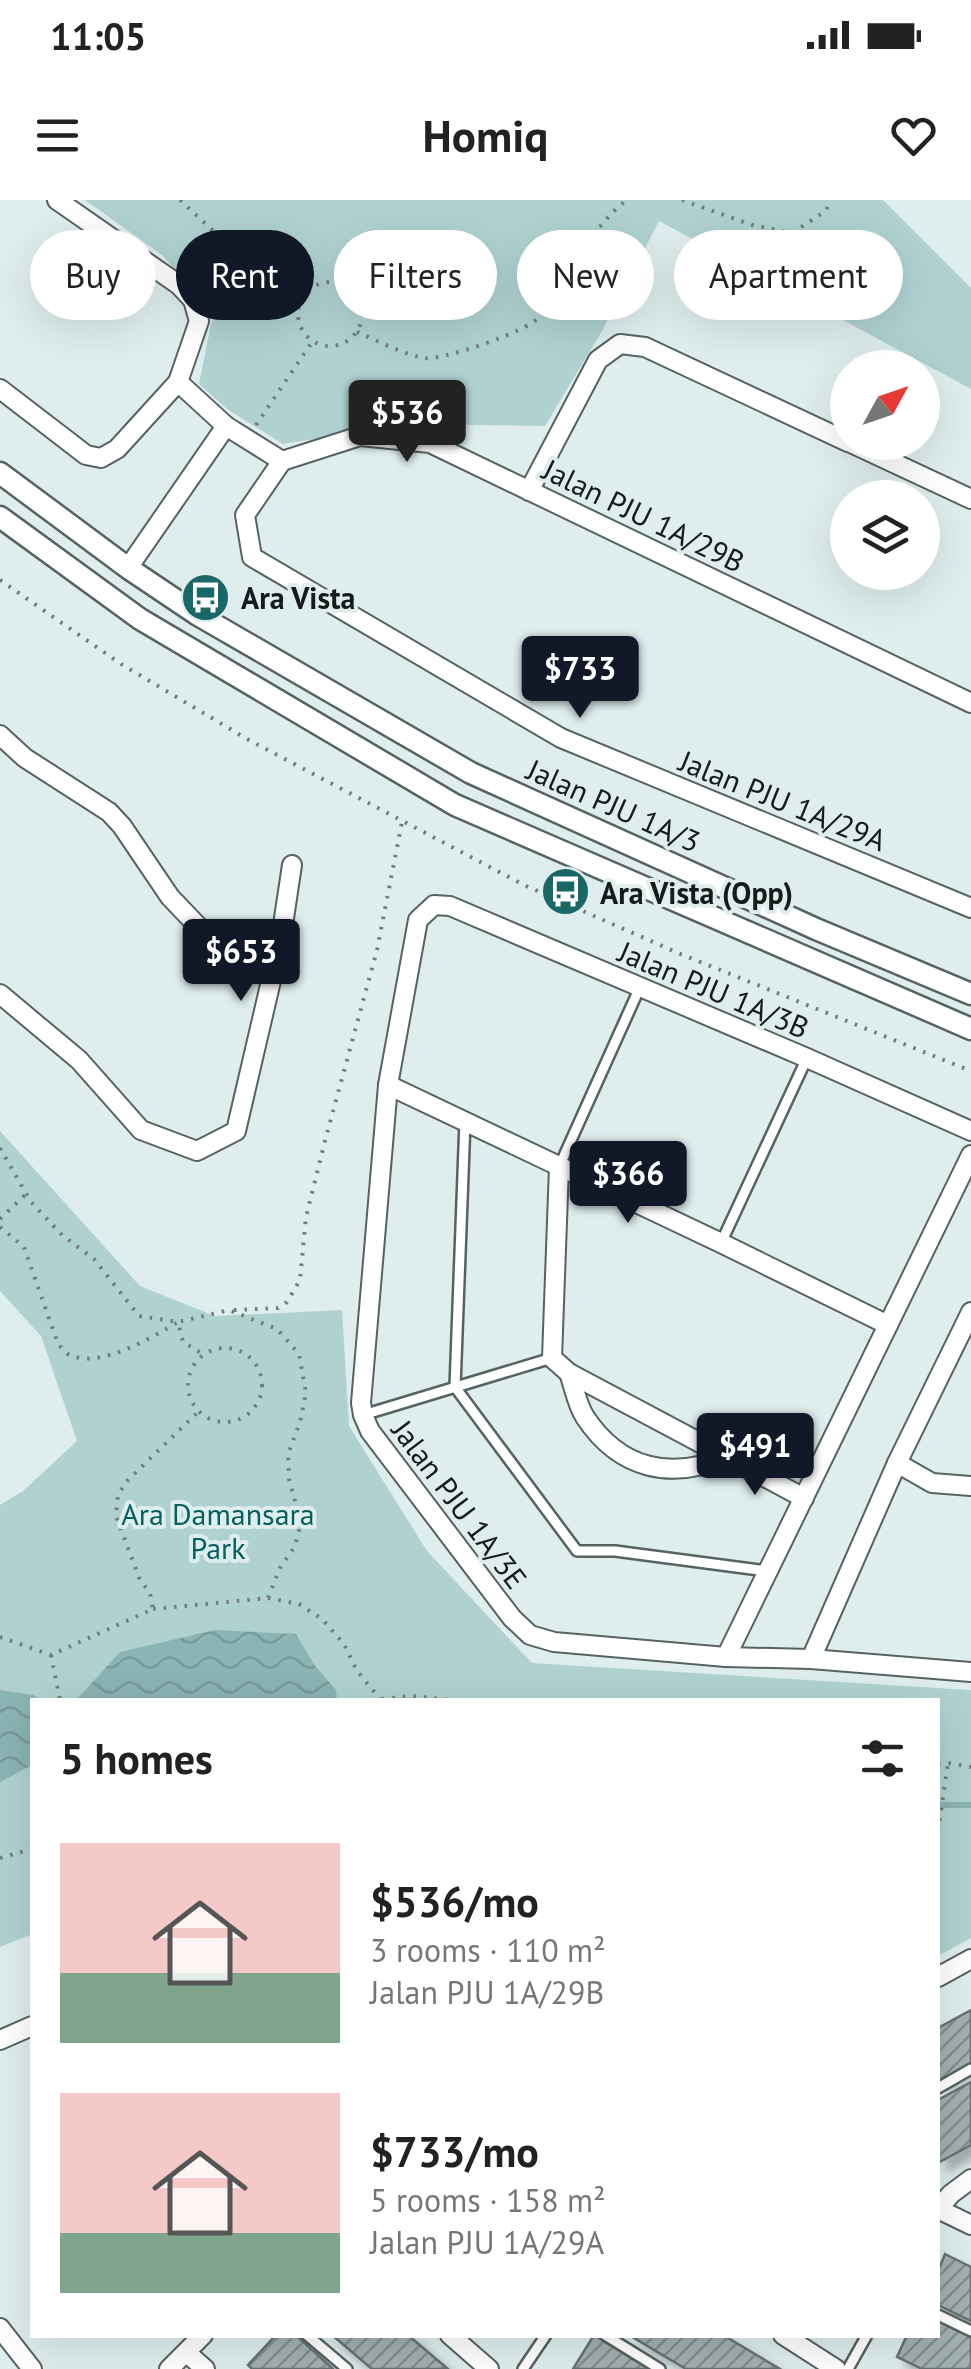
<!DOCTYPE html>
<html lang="en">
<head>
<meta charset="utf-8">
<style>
	:root { --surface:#fff; --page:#f6f6f6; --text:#222; --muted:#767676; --accent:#111827 }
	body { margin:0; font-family:"PT Sans",sans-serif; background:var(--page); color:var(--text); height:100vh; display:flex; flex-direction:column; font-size:38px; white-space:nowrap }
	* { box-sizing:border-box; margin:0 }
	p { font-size:32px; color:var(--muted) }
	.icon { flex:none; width:55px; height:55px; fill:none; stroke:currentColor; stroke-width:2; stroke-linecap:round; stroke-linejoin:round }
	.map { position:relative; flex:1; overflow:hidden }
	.drawer { position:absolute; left:30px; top:1498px; width:910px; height:640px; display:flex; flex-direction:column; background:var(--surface); border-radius:0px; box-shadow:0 10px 40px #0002 }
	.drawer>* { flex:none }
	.guide { position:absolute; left:30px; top:30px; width:912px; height:90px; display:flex; gap:20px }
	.needle { width:65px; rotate:50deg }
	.fabs { position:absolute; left:830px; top:150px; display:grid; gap:20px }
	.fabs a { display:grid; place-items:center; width:110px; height:110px; border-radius:50%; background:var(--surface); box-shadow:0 10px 40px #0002; font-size:50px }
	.price { position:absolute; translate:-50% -85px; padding:0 22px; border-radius:10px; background:var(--accent); color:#fff; font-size:32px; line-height:65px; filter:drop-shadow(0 2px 5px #0008) }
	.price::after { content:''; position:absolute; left:50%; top:60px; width:30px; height:22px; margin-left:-15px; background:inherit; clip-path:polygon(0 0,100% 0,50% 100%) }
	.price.on { background:#222; color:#fff }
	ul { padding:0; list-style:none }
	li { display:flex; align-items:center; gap:30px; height:250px; padding:0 30px }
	li span { display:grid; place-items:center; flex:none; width:280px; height:200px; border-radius:0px; color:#555 }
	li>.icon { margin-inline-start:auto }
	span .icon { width:120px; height:120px; fill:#fffc; stroke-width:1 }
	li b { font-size:42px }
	h2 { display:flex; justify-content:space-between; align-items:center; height:120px; padding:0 30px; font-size:42px }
	.pill { padding:0 35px; border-radius:45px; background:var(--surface); box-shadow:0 10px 40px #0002; font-size:35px; line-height:90px }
	.pill.on { background:var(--accent); color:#fff }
	.status { display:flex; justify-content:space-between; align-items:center; height:70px; padding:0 50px; background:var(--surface); direction:ltr }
	.status svg { height:28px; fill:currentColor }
	header { display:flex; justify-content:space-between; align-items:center; height:130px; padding:0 30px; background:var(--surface); font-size:45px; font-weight:700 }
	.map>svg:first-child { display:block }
</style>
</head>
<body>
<div class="status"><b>11:05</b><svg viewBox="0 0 49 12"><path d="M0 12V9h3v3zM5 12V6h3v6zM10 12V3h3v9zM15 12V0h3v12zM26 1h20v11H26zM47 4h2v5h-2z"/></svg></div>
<header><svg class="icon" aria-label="menu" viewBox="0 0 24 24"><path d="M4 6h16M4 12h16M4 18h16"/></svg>Homiq<svg class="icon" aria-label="heart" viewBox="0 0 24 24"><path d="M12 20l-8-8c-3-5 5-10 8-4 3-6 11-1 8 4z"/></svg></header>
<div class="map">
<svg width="971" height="2169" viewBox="0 0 971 2169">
	<defs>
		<pattern id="water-waves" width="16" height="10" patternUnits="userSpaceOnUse" patternTransform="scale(2.5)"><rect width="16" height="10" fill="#8bb4b4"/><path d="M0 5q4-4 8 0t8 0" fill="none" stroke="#779a9a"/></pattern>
		<pattern id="building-hatch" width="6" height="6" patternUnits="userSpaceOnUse" patternTransform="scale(2.5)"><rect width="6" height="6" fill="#a2b0af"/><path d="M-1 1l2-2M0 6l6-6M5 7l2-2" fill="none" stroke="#838e8e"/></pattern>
		<filter id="shadow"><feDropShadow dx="9" dy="9" stdDeviation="5" flood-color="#0004"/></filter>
	</defs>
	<rect width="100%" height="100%" fill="#dfeeed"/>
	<!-- green -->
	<g fill="#afd2d1">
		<polygon points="85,0 883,0 971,88 971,189 659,21 602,131 545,226 409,224 283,244 227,209 199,184 213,114 162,55"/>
		<polygon points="0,931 140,1086 215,1116 342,1110 349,1226 427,1351 532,1463 971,1490 971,1738 938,1756 938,1500 32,1500 32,1734 0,1747 0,1305 23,1291 77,1241 41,1136 0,1091"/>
	</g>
	<!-- water -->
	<g fill="url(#water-waves)">
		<polygon points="215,1430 296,1434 315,1466 336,1490 337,1500 70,1500 78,1498 120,1452"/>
		<polygon points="0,1490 33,1495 42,1500 32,1500 32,1565 0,1582"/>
	</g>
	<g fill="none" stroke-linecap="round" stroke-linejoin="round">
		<!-- stream -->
		<polyline stroke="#8bb4b4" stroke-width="6" points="938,1605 971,1605"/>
	</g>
	<!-- building -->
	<g fill="url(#building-hatch)" stroke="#657271" stroke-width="2.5" filter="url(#shadow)">
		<polygon points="971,1810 971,1864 938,1882 938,1828"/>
		<polygon points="971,1882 971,1945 938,1963 938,1900"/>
		<polygon points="945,2054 971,2067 971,2121 938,2105 938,2071"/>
		<polygon points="938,2120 971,2135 971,2169 922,2169 897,2157 907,2135 938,2135"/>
		<polygon points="276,2135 296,2135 333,2169 252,2169 248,2165"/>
		<polygon points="332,2135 408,2135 448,2169 372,2169"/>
		<polygon points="594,2135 649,2169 573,2169"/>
		<polygon points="629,2135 723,2135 780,2169 686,2169"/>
	</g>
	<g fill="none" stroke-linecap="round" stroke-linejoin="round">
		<defs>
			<g id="service">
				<polyline points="465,921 455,1187 577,1351 615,1351 767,1371"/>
				<polyline points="559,967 640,787"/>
				<polyline points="721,1043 807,858"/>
				<polyline points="363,1215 552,1158"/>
				<polyline points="938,1888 971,1869"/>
				<polyline points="938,2115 971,2131"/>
				<polyline points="307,2135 347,2169"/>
				<polyline points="605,2135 660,2169"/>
				<polyline points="523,2169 546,2135"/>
				<polyline points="848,2169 867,2135"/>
			</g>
			<g id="minor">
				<polyline points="178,182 226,226 282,261"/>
				<polyline points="0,189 86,255 101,258 117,249 178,182 199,121 193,100 179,85 57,0"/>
				<polyline points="849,242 971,299"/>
				<polyline points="282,261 245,315 252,357 561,538 971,708"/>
				<polyline points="282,261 360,236 430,243 971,503"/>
				<polyline points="529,291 598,160 620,144 645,147 848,242"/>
				<polyline points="128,368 226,226"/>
				<polyline points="0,535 25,558 109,612 122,626 170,697 215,744 272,774"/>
				<polyline points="0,794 79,860 141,930 197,951 236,931 281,738 292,665"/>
				<polyline points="388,885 721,1043 888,1125"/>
				<polyline points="971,931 807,858 450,706 434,705 418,720 388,885 361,1203 363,1215 370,1231 512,1418 530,1435 554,1442 726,1457 811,1459 971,1472"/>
				<polyline points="559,967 552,1158 569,1173 804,1298"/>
				<path d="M569 1173C574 1187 577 1205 585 1217 620 1270 672 1281 728 1256"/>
				<polyline points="897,1263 932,1283 971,1286"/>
				<polyline points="726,1457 971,955"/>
				<polyline points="811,1459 897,1263 971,1112"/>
				<polyline points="938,1777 971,1759"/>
				<polyline points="0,1840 32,1826"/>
				<polyline points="938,2009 951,1994 971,1979"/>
				<polyline points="938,2009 971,2025"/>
				<polyline points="0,2128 32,2169"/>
				<polyline points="450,2135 489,2169"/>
				<polyline points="783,2135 836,2169"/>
				<polyline points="187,2153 205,2169"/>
				<polyline points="169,2169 203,2135"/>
			</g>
			<g id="tertiary">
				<polyline points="0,273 128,368 198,415 471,573 816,729 971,794"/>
				<polyline points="0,317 140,419 455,605 971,829"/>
			</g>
		</defs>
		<!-- service casing -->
		<use href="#service" stroke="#566363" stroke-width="14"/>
		<!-- minor casing -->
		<use href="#minor" stroke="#566363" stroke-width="22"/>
		<!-- tertiary casing -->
		<use href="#tertiary" stroke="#566363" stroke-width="25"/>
		<!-- path -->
		<g stroke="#717b7a" stroke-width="4" stroke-dasharray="2.5 8" stroke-linecap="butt">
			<polyline points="180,0 252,67 302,97"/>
			<polyline points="682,0 752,25 792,33 826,11 830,0"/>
			<circle cx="330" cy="114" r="32"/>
			<path d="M357 132C378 141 401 153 423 158 439 162 528 131 538 118 570 80 587 30 627 0"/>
			<polyline points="256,225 312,142"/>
			<polyline points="0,380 121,464 247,539 524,685 678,753 971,871"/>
			<polyline points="0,948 31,1002 62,1035 94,1059 139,1116 178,1122 229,1110 277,1129 299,1154 306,1193 300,1222 288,1254 289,1279 301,1323 295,1346 280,1368 268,1398 153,1409"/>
			<polyline points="0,1019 25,995"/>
			<path d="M0 1027 24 1047 58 1144C61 1147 66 1154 70 1155 101 1169 152 1137 178 1122L183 1142 203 1154"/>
			<polyline points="234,1110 278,1108 287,1102 300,1080 306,1017 326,937 377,750 402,622"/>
			<circle cx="225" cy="1185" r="37"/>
			<polyline points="268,1398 299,1404 322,1419 344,1444 357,1471 381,1500"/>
			<polyline points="0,1437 51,1455 153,1409 150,1393 140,1380 116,1316 118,1295 126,1282 199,1211"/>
			<polyline points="51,1455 60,1500"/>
			<polyline points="382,1499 410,1496 453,1500"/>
			<polyline points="938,1564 948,1563 971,1567"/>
			<polyline points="938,1631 948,1563"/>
			<polyline points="0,1658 32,1649"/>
		</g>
		<!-- service -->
		<use href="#service" stroke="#fff" stroke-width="9"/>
		<!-- minor -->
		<use href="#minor" stroke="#fff" stroke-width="18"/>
		<!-- tertiary -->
		<use href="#tertiary" stroke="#fff" stroke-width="20"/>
	</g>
	<!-- icons -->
	<defs>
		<symbol id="bus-disc" viewBox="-11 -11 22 22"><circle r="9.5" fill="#196767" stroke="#dfeeed"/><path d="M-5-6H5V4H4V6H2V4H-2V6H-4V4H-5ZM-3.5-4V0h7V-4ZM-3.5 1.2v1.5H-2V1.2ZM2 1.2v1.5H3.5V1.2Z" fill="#fff"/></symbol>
	</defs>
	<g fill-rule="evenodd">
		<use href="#bus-disc" x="178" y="370" width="55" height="55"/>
		<use href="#bus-disc" x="538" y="664" width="55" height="55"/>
	</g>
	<g text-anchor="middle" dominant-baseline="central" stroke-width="8" stroke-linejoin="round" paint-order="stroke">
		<!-- street labels -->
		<g font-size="30" fill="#151b1a" stroke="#dfeeed">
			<text transform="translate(644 315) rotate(26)">Jalan PJU 1A/29B</text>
			<text transform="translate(783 600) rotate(22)">Jalan PJU 1A/29A</text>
			<text transform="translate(614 605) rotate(24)">Jalan PJU 1A/3</text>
			<text transform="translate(714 789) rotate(23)">Jalan PJU 1A/3B</text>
			<text transform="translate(460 1304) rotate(53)">Jalan PJU 1A/3E</text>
		</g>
		<!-- poi labels -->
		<g font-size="30" font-weight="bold" fill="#151b1a" stroke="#dfeeed" text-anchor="start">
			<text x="241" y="397">Ara Vista</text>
			<text x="600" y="692">Ara Vista (Opp)</text>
		</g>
		<!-- park labels -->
		<g font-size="30" fill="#046060" stroke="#dfeeed">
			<text x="218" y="1313">Ara Damansara<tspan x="218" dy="34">Park</tspan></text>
		</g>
	</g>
</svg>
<div class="fabs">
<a><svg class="needle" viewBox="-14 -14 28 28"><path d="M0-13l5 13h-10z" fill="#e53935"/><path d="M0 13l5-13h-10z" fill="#767676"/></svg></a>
<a><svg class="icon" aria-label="layers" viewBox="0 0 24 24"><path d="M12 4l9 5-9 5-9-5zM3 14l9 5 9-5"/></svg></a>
</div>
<b class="price on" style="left:407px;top:265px">$536</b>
<b class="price" style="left:580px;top:521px">$733</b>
<b class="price" style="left:241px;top:804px">$653</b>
<b class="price" style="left:628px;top:1026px">$366</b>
<b class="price" style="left:755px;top:1298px">$491</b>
<div class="guide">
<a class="pill">Buy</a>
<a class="pill on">Rent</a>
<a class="pill">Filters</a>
<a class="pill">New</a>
<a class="pill">Apartment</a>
</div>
<section class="drawer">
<h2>5 homes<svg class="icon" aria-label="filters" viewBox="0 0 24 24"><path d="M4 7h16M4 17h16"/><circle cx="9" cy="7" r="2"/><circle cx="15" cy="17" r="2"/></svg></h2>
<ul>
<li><span style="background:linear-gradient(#f6c9c9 65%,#7fa58c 0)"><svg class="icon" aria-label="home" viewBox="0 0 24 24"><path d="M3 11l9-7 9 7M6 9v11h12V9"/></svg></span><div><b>$536/mo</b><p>3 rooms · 110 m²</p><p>Jalan PJU 1A/29B</p></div></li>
<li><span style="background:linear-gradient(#f6c9c9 70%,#7fa58c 0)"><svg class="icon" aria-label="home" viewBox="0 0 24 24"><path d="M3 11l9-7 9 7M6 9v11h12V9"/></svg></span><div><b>$733/mo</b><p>5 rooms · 158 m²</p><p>Jalan PJU 1A/29A</p></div></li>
</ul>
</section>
</div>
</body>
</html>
